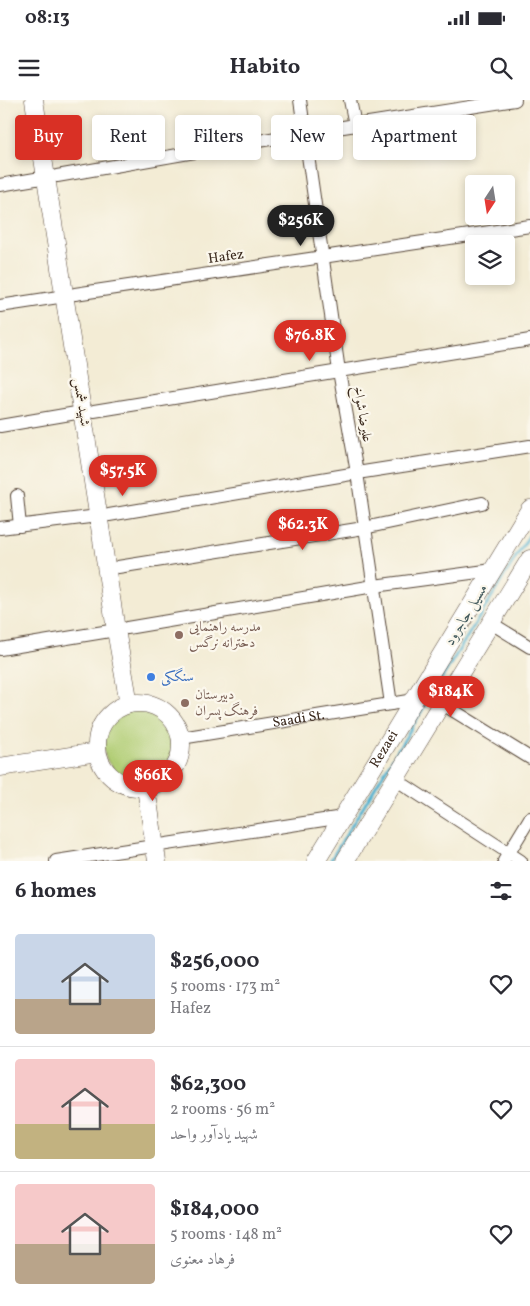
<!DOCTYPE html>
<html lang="en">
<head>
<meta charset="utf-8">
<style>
	:root { --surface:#fff; --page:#f7f7f7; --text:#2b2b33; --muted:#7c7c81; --line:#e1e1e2; --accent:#d93025 }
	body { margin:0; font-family:Vollkorn,Amiri,serif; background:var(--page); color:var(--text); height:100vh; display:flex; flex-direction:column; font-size:19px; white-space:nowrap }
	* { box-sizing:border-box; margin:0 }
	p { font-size:16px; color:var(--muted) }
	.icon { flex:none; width:28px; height:28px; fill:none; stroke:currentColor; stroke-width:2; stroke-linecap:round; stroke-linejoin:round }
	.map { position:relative; height:761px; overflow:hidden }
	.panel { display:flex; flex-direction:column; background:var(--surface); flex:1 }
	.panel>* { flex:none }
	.guide { position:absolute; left:15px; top:15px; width:500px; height:45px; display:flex; gap:10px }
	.needle { width:32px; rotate:192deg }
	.tools { position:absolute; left:465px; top:75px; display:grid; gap:10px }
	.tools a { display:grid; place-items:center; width:50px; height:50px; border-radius:5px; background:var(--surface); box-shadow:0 2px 8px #0003; font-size:25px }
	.price { position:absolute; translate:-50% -42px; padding:0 11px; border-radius:18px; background:var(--accent); color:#fff; font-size:16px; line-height:32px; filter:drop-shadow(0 1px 2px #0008) }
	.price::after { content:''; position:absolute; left:50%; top:30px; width:15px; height:11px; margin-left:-8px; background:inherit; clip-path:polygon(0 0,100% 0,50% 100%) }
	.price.selected { background:#222; color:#fff }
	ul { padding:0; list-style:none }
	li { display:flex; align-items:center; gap:15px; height:125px; padding:0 15px }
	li+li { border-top:1px solid var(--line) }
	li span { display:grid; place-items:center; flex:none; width:140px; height:100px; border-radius:5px; color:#555 }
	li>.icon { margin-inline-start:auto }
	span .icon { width:60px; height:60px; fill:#fffc; stroke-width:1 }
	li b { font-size:21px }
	h2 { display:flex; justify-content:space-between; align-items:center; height:60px; padding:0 15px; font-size:21px }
	.tag { padding:0 18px; border-radius:5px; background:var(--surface); box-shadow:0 2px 8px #0003; font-size:18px; line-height:45px }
	.tag.selected { background:var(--accent); color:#fff }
	.status { display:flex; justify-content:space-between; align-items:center; height:35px; padding:0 25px; background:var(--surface); direction:ltr }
	.status svg { height:14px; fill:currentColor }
	header { display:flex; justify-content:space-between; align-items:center; height:65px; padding:0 15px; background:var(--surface); font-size:22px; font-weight:700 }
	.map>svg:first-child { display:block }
</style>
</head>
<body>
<div class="status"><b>08:13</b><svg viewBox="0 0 49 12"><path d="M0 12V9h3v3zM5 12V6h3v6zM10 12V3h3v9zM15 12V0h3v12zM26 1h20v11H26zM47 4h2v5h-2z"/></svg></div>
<header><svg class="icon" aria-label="menu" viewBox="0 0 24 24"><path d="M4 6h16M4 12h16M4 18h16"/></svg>Habito<svg class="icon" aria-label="search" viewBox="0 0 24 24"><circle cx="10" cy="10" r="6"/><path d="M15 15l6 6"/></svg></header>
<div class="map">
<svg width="530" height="761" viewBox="0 0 530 761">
	<rect width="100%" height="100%" fill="#fbf7ec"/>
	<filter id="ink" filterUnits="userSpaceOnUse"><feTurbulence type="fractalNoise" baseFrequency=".02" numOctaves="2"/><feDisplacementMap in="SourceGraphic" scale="10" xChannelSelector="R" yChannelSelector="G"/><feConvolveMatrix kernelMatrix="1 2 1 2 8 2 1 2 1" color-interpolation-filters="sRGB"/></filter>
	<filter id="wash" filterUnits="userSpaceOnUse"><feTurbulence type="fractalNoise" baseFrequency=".0096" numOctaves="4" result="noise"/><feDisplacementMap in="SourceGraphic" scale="20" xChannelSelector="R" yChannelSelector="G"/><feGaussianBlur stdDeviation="1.12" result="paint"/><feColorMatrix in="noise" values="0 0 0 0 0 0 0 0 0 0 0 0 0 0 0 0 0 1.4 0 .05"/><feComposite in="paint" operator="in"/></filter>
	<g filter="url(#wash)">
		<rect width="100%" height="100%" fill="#f3ecd5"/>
		<!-- green -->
		<circle fill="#b1cd74" stroke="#767c49" cx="138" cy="644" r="35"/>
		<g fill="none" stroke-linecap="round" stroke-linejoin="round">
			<!-- stream -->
			<polyline stroke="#53b3d1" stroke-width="3" points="330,761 530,434"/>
		</g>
	</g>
	<g filter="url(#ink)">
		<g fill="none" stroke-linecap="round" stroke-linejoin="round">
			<defs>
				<g id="street">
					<polyline points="300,0 339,271 357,373 391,604"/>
					<polyline points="350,0 355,25"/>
					<polyline points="406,17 411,47"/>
					<polyline points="57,76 305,33 515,0"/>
					<polyline points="0,85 47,77"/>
					<polyline points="75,194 530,126"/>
					<polyline points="0,206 65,196"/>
					<polyline points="94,311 530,240"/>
					<polyline points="0,326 82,312"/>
					<polyline points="17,396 20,426"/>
					<polyline points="109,415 357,373 530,346"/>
					<polyline points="0,428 98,416"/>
					<polyline points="118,467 364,428 482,403"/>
					<polyline points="491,523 530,547"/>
					<polyline points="127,528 374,486 493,470"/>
					<polyline points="0,549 116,530"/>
					<polyline points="441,603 530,658"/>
					<path id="s1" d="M181 638 415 600"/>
					<polyline points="395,679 521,761"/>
					<polyline points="56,761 343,717"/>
					<polyline points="504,761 530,718"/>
				</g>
				<g id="secondary">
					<polyline points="34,0 116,530 129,604"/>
					<circle cx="139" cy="645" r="42"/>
					<polyline points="0,667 97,652"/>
					<polyline points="146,688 157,761"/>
					<path id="s2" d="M316 761 530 409"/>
					<polyline points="345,761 530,459"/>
				</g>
			</defs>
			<!-- street casing -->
			<use href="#street" stroke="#574739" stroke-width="14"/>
			<!-- secondary casing -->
			<use href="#secondary" stroke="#574739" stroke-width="19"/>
			<!-- street -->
			<use href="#street" stroke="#fff" stroke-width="12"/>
			<!-- secondary -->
			<use href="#secondary" stroke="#fff" stroke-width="18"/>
		</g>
	</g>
	<!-- markers -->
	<g fill="#8d6e63" stroke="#fbf7ec" stroke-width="2">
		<circle cx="179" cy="535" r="5"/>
		<circle cx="185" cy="603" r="5"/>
	</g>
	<circle fill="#3f7fe0" stroke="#fbf7ec" stroke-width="2" cx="151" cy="577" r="5"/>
	<g text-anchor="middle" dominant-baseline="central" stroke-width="4.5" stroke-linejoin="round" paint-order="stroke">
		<!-- street labels -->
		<g font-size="14" fill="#3b2a1e" stroke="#fbf7ec">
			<text transform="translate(226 157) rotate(-8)">Hafez</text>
			<text transform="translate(81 302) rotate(81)">شهید شمس</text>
			<text transform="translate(362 314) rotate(80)">علیرضا شواخ</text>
			<text stroke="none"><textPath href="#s1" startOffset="119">Saadi St.</textPath></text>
			<text stroke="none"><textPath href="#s2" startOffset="131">Rezaei</textPath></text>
		</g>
		<!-- education labels -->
		<g font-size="14" fill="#785e54" stroke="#fbf7ec" text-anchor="start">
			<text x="189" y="527">مدرسه راهنمایی<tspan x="189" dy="16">دخترانه نرگس</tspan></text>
			<text x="195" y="595">دبیرستان<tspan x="195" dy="16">فرهنگ پسران</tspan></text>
		</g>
		<!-- shop labels -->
		<g font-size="14" fill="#366cbe" stroke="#fbf7ec" text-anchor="start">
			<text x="161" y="577">سنگکی</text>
		</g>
		<!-- water labels -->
		<g font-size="15" font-style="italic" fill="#435a5d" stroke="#fbf7ec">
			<text transform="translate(467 515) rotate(-59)">مسیل جاجرود</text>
		</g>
	</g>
</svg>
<div class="tools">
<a><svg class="needle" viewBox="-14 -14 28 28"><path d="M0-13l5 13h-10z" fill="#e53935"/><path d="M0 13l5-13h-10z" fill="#7c7c81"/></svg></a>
<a><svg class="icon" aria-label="layers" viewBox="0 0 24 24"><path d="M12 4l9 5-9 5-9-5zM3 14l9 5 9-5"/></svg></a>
</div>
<b class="price selected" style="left:301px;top:147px">$256K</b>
<b class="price" style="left:310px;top:262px">$76.8K</b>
<b class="price" style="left:123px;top:397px">$57.5K</b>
<b class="price" style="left:303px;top:451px">$62.3K</b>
<b class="price" style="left:451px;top:618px">$184K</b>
<b class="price" style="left:153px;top:702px">$66K</b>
<div class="guide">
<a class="tag selected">Buy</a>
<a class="tag">Rent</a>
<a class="tag">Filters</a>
<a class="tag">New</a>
<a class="tag">Apartment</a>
</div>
</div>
<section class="panel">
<h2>6 homes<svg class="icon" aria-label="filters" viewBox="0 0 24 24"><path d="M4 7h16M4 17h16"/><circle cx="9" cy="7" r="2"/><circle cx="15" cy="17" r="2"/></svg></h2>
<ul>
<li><span style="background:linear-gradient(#c9d6e8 65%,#b9a48a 0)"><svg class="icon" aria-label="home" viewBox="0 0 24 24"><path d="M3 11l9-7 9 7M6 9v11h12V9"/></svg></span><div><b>$256,000</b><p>5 rooms · 173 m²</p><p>Hafez</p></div><svg class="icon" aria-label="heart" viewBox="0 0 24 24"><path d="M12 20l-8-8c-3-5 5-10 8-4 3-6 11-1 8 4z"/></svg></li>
<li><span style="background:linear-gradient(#f6c9c9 65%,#c2b280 0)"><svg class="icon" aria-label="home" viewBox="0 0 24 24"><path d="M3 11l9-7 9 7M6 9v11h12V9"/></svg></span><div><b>$62,300</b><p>2 rooms · 56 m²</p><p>شهید یادآور واحد</p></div><svg class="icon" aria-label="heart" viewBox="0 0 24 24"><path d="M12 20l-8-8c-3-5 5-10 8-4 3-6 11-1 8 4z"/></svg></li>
<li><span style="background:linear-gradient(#f6c9c9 60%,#b9a48a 0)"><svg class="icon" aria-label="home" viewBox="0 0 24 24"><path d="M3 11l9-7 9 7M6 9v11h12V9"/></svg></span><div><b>$184,000</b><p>5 rooms · 148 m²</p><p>فرهاد معنوی</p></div><svg class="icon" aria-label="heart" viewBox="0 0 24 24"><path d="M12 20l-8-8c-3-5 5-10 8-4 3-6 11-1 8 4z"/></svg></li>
</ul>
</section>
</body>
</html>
